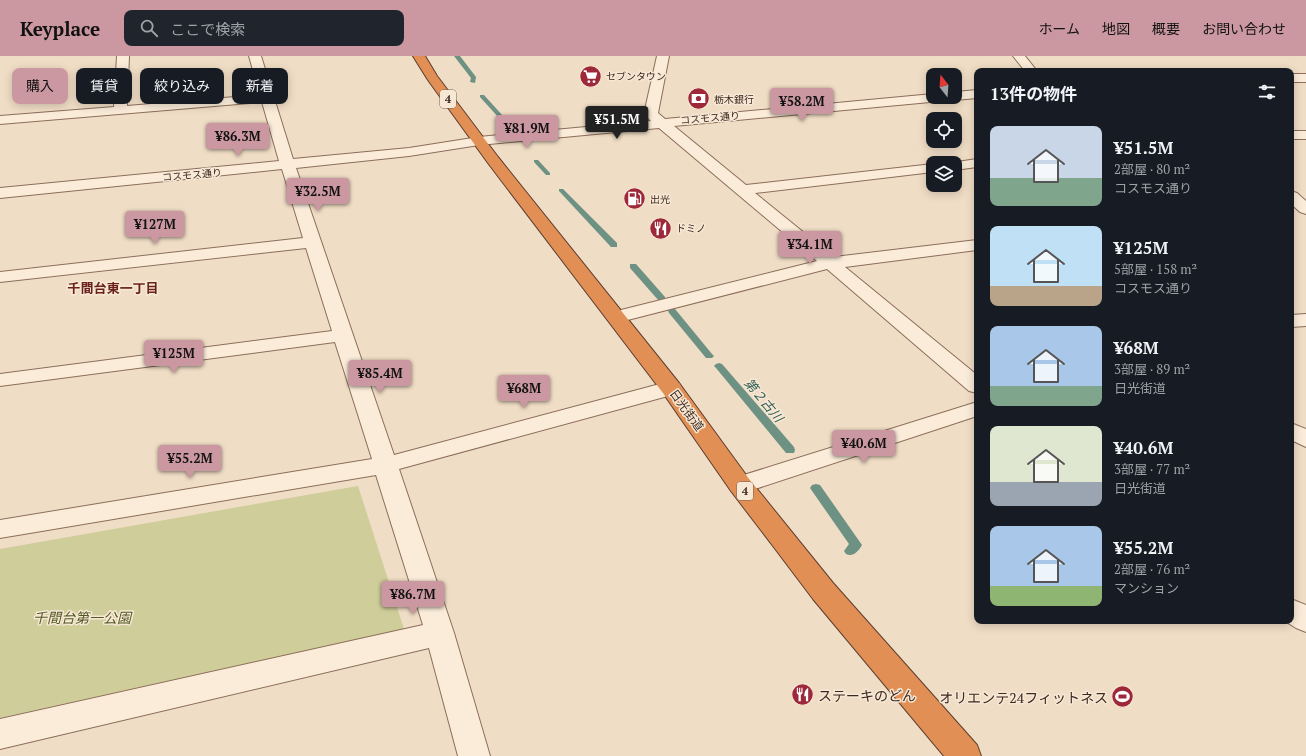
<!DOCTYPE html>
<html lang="ja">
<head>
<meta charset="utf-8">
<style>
	:root { --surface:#171b24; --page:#20242c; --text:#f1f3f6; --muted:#9ea1a6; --accent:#cb98a1 }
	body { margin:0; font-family:"PT Serif","Noto Sans JP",serif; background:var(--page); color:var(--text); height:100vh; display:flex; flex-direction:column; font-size:15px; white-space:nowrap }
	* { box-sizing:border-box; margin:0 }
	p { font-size:13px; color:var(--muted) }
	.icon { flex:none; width:22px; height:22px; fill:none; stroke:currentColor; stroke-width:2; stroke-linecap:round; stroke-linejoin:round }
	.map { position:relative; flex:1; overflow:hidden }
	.drawer { position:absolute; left:974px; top:12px; width:320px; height:556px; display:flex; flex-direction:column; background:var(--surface); border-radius:8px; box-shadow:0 2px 10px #0003 }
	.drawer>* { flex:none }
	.top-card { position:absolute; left:12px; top:12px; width:380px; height:36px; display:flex; gap:8px }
	.needle { width:26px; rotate:343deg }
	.buttons { position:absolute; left:926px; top:12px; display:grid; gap:8px }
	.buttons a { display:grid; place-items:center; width:36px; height:36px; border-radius:8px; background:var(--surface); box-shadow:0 2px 10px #0003; font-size:20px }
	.price { position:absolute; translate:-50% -34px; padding:0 9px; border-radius:4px; background:var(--accent); color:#111; font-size:13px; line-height:26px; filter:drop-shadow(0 1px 2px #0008) }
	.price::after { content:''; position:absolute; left:50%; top:24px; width:12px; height:9px; margin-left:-6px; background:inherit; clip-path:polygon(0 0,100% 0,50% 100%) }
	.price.selected { background:#222; color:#fff }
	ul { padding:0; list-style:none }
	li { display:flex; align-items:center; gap:12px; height:100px; padding:0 16px }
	li span { display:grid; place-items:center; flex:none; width:112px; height:80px; border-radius:8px; color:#555 }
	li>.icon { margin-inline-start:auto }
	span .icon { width:48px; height:48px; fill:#fffc; stroke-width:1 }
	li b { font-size:17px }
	h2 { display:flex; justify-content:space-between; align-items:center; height:48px; padding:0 16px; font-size:17px }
	.tag { padding:0 14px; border-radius:8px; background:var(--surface); box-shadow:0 2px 10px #0003; font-size:14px; line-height:36px }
	.tag.selected { background:var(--accent); color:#111 }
	header { display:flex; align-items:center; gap:24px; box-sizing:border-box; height:56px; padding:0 20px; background:var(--accent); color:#111 }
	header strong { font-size:19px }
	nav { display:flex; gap:22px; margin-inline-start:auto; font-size:14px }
	.search { width:280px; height:36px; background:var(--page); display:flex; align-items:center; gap:10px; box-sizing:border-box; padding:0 14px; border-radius:8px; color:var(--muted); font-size:15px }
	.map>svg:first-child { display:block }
</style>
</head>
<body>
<header>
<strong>Keyplace</strong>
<div class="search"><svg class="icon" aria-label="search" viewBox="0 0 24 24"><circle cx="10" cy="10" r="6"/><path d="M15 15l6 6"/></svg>ここで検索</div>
<nav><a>ホーム</a><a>地図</a><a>概要</a><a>お問い合わせ</a></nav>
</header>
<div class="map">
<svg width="1306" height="700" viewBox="0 0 1306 700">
	<rect width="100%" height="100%" fill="#f0ddc5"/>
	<!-- green -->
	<polygon fill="#cfcd99" points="358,430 404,573 0,662 0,493"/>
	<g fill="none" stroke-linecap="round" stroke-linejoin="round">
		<!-- stream -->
		<g fill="#6d9284" fill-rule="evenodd">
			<polygon points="454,0 460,0 476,21 475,27 470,26 471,22"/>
			<polygon points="480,39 484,39 503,60 503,62 499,62 480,41"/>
			<polygon points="534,104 538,104 550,117 550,119 546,119 534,106"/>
			<polygon points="559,133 563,133 617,187 617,191 611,191 559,135"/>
			<polygon points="630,208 636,208 665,241 665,245 659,245 630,212"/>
			<polygon points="672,252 675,253 712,298 714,300 712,302 706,302 669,257 668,255 669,253"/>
			<polygon points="719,307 722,308 794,391 795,394 794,397 786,397 716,312 714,310 716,308"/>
			<path d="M816 428 820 429 862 489C858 496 853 501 846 498L844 495 849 488 810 432 812 429Z"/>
		</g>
		<defs>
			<g id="minor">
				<polygon points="117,0 129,0 127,50 260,39 249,0 261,0 293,103 409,92 479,81 651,65 644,58 657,0 669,0 658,57 665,63 933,38 933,41 947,41 941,45 674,70 746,129 933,108 933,116 755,137 834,201 977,184 977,194 845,211 977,319 977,337 969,335 827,213 616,267 609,265 606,261 609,257 817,205 659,72 479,89 409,100 296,112 394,399 671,325 679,327 682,332 679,337 399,413 454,577 490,700 458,700 429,592 0,693 0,663 423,569 376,419 0,482 0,464 372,403 335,286 0,330 0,318 332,275 306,192 0,226 0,216 303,182 282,113 0,142 0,132 279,105 262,46 0,68 0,60 114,51"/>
				<polygon points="1013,0 1025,0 1037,15 1025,15"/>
				<rect x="1291" y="18" width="15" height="8"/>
				<polygon points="977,34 977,42 955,44 949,41 955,41 955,36"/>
				<rect x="1291" y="75" width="15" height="8"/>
				<polygon points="977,103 977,111 955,114 955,107 950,107"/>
				<polygon points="1291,135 1297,137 1306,145 1306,158 1300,156 1291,148"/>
				<polygon points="1306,258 1306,270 1291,271 1291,259"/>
				<polygon points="977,346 977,360 740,438 731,435 728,429 731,423"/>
				<polygon points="1291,367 1306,373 1306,391 1291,384"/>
				<polygon points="1291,543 1306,549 1306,576 1296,572 1285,565 1291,565"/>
			</g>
			<polygon id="highway" points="413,0 425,0 437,20 498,101 679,327 749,423 833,527 977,689 981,700 944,700 813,543 773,490 731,435 663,337 488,107 428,24"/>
		</defs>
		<!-- minor casing -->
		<use href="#minor" stroke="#8c6e5a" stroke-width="2"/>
		<!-- highway casing -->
		<use href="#highway" stroke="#5a3d2f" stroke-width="2"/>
		<!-- minor -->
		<use href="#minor" fill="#faecd9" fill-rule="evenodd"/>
		<!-- highway -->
		<use href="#highway" fill="#e18f54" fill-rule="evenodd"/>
	</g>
	<!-- icons -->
	<defs>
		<symbol id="supermarket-disc" viewBox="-11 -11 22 22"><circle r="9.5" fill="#9d2839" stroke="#f7e8d5"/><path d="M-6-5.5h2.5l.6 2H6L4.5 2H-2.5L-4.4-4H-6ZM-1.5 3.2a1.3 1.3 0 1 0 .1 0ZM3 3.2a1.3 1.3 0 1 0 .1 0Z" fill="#fff"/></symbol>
		<symbol id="bank-disc" viewBox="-11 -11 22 22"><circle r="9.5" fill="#9d2839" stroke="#f7e8d5"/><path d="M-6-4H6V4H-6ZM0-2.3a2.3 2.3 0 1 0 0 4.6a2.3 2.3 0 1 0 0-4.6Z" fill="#fff"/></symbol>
		<symbol id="fuel-disc" viewBox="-11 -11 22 22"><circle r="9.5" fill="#9d2839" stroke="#f7e8d5"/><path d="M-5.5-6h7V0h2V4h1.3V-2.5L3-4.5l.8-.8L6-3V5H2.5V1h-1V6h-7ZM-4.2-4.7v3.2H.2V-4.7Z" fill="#fff"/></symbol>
		<symbol id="restaurant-disc" viewBox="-11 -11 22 22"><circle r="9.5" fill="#9d2839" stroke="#f7e8d5"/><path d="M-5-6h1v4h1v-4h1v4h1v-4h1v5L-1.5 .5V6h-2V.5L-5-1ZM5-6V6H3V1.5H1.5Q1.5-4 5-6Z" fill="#fff"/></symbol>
		<symbol id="stadium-disc" viewBox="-11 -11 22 22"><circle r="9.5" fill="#9d2839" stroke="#f7e8d5"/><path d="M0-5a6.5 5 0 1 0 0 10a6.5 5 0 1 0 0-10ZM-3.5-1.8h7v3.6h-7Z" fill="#fff"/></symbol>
	</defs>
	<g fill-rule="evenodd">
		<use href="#supermarket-disc" x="578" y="8" width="25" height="25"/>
		<use href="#bank-disc" x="686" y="30" width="25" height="25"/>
		<use href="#fuel-disc" x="622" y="130" width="25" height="25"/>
		<use href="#restaurant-disc" x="648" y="160" width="25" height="25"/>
		<use href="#restaurant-disc" x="790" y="626" width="25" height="25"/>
		<use href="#stadium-disc" x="1110" y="628" width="25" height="25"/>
	</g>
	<g text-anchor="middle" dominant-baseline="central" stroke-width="3" stroke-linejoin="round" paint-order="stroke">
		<!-- far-poi labels -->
		<g font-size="10" fill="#3c291f" stroke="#f7e8d5" text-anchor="start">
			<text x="606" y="20">セブンタウン</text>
			<text x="714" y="43">栃木銀行</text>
			<text x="650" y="143">出光</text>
			<text x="676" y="172">ドミノ</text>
		</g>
		<!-- far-street labels -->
		<g font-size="10" fill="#3c291f" stroke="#f7e8d5">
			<text transform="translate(710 62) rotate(-5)">コスモス通り</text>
			<text transform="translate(192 119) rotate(-5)">コスモス通り</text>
		</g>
		<!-- shield labels -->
		<g fill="#f7e8d5" stroke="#746256" stroke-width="1">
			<rect x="440" y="34" width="16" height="18" rx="3"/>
			<rect x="737" y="426" width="16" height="18" rx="3"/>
		</g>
		<g font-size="11" font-weight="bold" fill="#3c291f">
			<text x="448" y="43">4</text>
			<text x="745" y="435">4</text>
		</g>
		<!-- street labels -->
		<g font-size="12" fill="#3c291f" stroke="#f7e8d5">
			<text transform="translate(687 354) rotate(54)">日光街道</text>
		</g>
		<!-- neighbourhood labels -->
		<g font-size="13" font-weight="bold" fill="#6a221d" stroke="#f7e8d5">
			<text x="113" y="232">千間台東一丁目</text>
		</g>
		<!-- water labels -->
		<g font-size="13" font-style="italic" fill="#2e5c52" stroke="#f7e8d5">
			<text transform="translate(764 344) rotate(50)">第２古川</text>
		</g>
		<!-- near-park labels -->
		<g font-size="14" font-style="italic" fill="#535925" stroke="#f7e8d5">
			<text x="82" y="561">千間台第一公園</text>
		</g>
		<!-- near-poi labels -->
		<g font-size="14" fill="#3c291f" stroke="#f7e8d5" text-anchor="start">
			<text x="818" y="639">ステーキのどん</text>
			<text x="1108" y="641" text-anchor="end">オリエンテ24フィットネス</text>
		</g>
	</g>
</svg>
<div class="buttons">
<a><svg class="needle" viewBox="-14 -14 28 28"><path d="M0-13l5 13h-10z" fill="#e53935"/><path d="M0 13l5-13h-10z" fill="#9ea1a6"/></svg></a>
<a><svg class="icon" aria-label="locate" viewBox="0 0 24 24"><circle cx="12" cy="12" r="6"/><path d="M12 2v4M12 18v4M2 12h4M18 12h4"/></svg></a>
<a><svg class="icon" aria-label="layers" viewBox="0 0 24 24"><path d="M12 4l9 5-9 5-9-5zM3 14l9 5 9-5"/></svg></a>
</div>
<b class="price" style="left:802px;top:66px">¥58.2M</b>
<b class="price selected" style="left:617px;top:84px">¥51.5M</b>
<b class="price" style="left:527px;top:93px">¥81.9M</b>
<b class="price" style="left:238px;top:101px">¥86.3M</b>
<b class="price" style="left:318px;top:156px">¥32.5M</b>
<b class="price" style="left:155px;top:189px">¥127M</b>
<b class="price" style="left:810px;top:209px">¥34.1M</b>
<b class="price" style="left:174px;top:318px">¥125M</b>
<b class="price" style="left:380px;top:338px">¥85.4M</b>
<b class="price" style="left:524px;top:353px">¥68M</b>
<b class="price" style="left:864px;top:408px">¥40.6M</b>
<b class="price" style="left:190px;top:423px">¥55.2M</b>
<b class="price" style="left:413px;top:559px">¥86.7M</b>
<div class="top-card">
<a class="tag selected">購入</a>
<a class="tag">賃貸</a>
<a class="tag">絞り込み</a>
<a class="tag">新着</a>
</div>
<section class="drawer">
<h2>13件の物件<svg class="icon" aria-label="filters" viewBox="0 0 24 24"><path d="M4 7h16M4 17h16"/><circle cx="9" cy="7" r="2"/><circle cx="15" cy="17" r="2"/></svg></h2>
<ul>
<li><span style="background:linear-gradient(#c9d6e8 65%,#7fa58c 0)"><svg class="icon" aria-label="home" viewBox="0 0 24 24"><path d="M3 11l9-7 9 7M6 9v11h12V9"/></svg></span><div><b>¥51.5M</b><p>2部屋 · 80 m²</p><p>コスモス通り</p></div></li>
<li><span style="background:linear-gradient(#bfe0f5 75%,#b9a48a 0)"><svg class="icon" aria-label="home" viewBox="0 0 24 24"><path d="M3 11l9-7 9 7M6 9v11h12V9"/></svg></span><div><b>¥125M</b><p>5部屋 · 158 m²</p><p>コスモス通り</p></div></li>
<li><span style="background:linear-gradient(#a9c7e8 75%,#7fa58c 0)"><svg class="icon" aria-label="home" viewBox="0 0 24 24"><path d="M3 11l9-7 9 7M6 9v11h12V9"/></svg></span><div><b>¥68M</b><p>3部屋 · 89 m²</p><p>日光街道</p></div></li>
<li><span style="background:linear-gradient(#dfe7d0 70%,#9aa5b1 0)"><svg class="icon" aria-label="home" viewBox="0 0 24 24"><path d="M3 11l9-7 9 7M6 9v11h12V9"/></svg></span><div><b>¥40.6M</b><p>3部屋 · 77 m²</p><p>日光街道</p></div></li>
<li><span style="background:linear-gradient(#a9c7e8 75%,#8fb573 0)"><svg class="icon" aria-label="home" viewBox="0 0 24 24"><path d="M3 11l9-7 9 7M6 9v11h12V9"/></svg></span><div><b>¥55.2M</b><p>2部屋 · 76 m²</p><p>マンション</p></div></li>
</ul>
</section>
</div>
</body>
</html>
